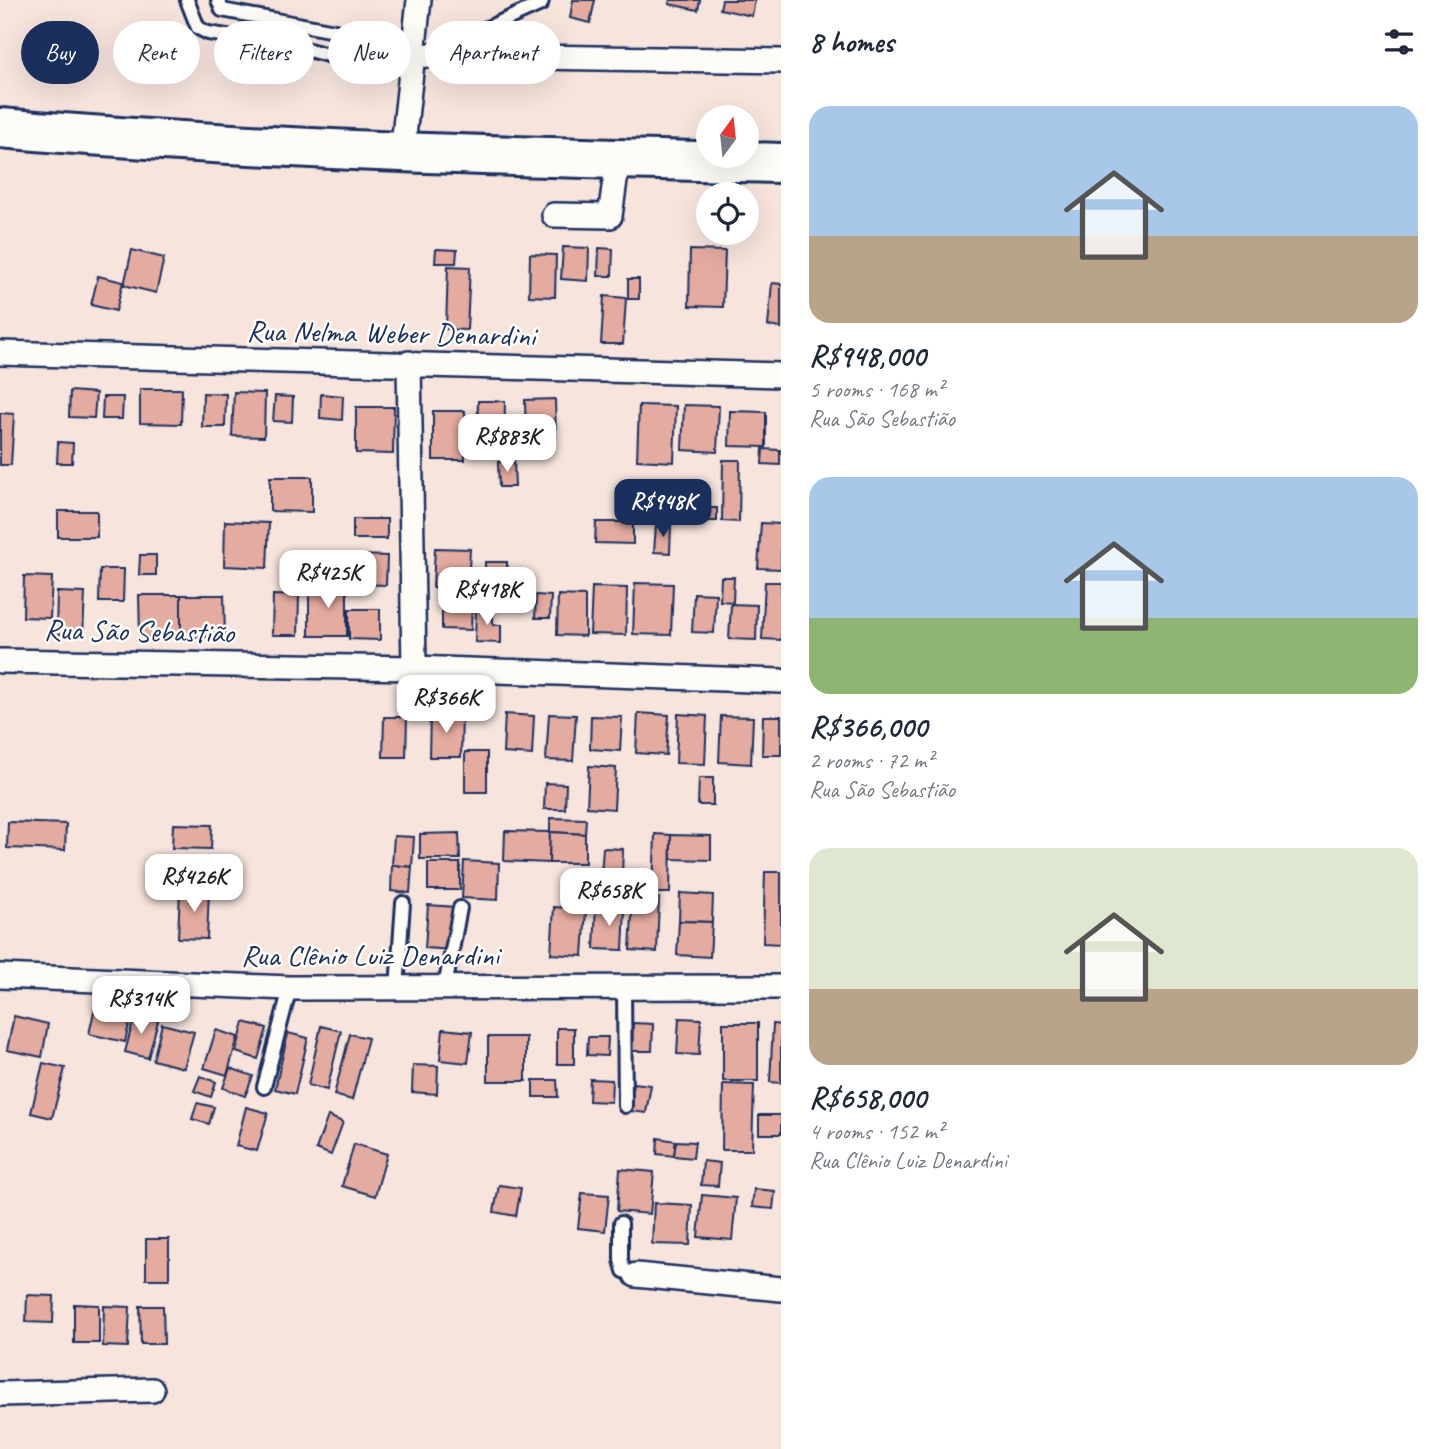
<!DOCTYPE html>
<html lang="en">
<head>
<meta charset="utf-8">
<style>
	:root { --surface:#fff; --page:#f2f2f3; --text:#1f2937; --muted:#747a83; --accent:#1b2f5e }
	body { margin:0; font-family:Caveat,sans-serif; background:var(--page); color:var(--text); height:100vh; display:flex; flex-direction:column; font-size:26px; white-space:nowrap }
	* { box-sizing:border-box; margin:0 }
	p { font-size:23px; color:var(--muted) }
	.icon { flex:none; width:38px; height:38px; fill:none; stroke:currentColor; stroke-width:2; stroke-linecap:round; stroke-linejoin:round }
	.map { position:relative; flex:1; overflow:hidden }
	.drawer { display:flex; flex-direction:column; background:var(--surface); width:665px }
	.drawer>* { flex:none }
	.top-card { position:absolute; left:21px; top:21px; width:654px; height:63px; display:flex; gap:14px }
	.needle { width:46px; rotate:15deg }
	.tools { position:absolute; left:696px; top:105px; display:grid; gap:14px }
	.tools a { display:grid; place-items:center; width:63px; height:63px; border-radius:50%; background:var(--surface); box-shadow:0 7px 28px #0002; font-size:35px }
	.price { position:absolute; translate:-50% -60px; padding:0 16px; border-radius:14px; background:#fff; color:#222; font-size:23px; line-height:46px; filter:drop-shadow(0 2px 4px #0008) }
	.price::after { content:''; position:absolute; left:50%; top:42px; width:21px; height:16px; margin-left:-10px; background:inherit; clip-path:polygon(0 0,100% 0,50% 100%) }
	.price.active { background:var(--accent); color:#fff }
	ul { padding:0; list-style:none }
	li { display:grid; align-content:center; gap:14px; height:371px; padding:0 28px }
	li span { display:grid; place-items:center; height:217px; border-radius:21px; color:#555 }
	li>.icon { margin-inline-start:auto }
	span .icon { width:126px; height:126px; fill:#fffc; stroke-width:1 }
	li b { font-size:30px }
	h2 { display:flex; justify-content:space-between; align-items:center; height:84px; padding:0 28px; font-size:30px }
	.pill { padding:0 24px; border-radius:32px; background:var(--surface); box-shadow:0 7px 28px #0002; font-size:24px; line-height:63px }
	.pill.active { background:var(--accent); color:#fff }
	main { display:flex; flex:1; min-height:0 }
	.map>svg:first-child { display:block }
</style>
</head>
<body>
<main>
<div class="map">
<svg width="781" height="1449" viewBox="0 0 781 1449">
	<rect width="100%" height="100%" fill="#f6e4dd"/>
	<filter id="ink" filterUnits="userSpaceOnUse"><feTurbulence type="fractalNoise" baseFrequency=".0143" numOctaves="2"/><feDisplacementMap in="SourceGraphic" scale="14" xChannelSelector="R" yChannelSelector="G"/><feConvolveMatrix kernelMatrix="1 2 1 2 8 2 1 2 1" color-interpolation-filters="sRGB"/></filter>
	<g filter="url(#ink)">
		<!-- building -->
		<g fill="#e4aba0" stroke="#1b2f5e" stroke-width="2">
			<polygon points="573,0 595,0 590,23 570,18"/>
			<polygon points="670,0 700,0 698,10 669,4"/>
			<polygon points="722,0 755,0 752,16 720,9"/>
			<polygon points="563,247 589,248 588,281 561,279"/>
			<polygon points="599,248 613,249 612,276 598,276"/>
			<polygon points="436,249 457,250 456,263 435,263"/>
			<polygon points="132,250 164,258 156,293 124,285"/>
			<polygon points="690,250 725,251 723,307 689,306"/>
			<polygon points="530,254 556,255 555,297 529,296"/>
			<polygon points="448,266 470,267 467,330 446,329"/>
			<polygon points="98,276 123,282 116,311 91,305"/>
			<rect x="628" y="279" width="11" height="20"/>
			<polygon points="772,283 781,284 781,328 768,326"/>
			<polygon points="604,296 626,298 623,344 601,344"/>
			<polygon points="140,389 182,389 181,424 140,423"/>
			<polygon points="70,391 96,393 94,418 69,417"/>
			<polygon points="234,392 265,393 264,437 232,436"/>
			<polygon points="203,393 226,394 225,427 202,427"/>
			<polygon points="321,394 343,396 342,420 320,418"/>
			<polygon points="275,396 293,397 292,422 273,421"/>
			<polygon points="103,397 123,397 122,419 102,419"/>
			<polygon points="555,399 556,438 526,439 525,400"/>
			<polygon points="478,401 505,401 504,448 477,447"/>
			<polygon points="639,405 676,406 674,462 637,460"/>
			<polygon points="684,405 719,406 717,452 682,450"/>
			<polygon points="356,407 394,407 393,454 356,453"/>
			<rect x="433" y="411" width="32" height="49"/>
			<polygon points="730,411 766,412 766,447 729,446"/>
			<polygon points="0,413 14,414 11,465 0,465"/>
			<polygon points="58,442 73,443 72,463 57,463"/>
			<polygon points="763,449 780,450 780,465 762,464"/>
			<polygon points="723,460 740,460 739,522 722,521"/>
			<polygon points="514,461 515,487 499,487 498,462"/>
			<polygon points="270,477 312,477 312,512 270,511"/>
			<polygon points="638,504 675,506 674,518 637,516"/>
			<rect x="682" y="508" width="35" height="13"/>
			<rect x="58" y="511" width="39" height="26"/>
			<rect x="353" y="519" width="34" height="20"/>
			<polygon points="225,521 269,523 267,568 224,566"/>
			<polygon points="596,522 633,522 633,544 595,543"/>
			<polygon points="761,523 781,524 781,569 758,568"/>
			<polygon points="656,525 671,525 670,553 654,552"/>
			<polygon points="435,548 470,549 468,589 433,587"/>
			<polygon points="140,555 156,555 156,575 139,575"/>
			<polygon points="357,555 387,556 386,585 356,584"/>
			<rect x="485" y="562" width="22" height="23"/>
			<polygon points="100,569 124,569 123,602 99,602"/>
			<polygon points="24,576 52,577 50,618 23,617"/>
			<polygon points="514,577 533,577 533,601 514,600"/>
			<polygon points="721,577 734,577 733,602 720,601"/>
			<polygon points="765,582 781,582 781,640 762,639"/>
			<polygon points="635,583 673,584 671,635 633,634"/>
			<rect x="309" y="584" width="38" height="52"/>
			<polygon points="592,587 627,588 626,635 590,634"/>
			<polygon points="57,592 85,593 83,635 56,634"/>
			<polygon points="694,593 716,594 714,633 692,632"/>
			<polygon points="139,595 181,595 181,637 140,637"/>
			<polygon points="181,595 224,595 225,637 181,637"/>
			<polygon points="273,595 299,596 298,635 272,635"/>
			<polygon points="536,595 551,596 550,618 535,618"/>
			<polygon points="558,595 585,596 585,636 557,635"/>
			<polygon points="442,603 472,603 471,630 442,629"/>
			<polygon points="731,604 757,605 756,640 729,639"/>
			<polygon points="476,607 493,608 493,625 501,625 501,643 475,642"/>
			<polygon points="349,609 380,609 380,640 349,639"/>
			<polygon points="430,713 462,713 461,757 429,757"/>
			<polygon points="638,713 669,715 666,755 636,753"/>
			<polygon points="505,714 534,716 532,755 503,753"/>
			<polygon points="549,714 576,715 573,761 546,760"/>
			<polygon points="678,714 707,716 705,764 676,763"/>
			<polygon points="591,716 622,717 620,751 590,749"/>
			<polygon points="721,716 753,717 751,764 719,762"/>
			<polygon points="763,716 781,716 781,755 762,755"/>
			<polygon points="384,717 407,717 406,757 383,757"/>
			<rect x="465" y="752" width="22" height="40"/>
			<polygon points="589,766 616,768 614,809 587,807"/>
			<polygon points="699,778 713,778 713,805 698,805"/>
			<polygon points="545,783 566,784 565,809 544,809"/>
			<polygon points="550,818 586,819 585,834 550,832"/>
			<polygon points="8,822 66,824 65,850 7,848"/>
			<polygon points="173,824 212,825 211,849 172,848"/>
			<polygon points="505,831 550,832 549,863 504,861"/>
			<polygon points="550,832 585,834 585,863 549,863"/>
			<polygon points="459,833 460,859 420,859 420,834"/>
			<polygon points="655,834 671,835 670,893 653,893"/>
			<polygon points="671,835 711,836 711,860 671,859"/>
			<polygon points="394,836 414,837 412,867 392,865"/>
			<polygon points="603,848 623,849 622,876 601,875"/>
			<polygon points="464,861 499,863 498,900 462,898"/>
			<polygon points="181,862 210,863 209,890 180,889"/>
			<rect x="428" y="863" width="32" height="27"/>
			<polygon points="392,865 412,867 410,893 391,891"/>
			<polygon points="765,872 781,872 781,944 763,943"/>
			<polygon points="180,889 209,890 207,939 178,938"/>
			<polygon points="680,893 713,895 712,922 679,921"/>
			<polygon points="633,897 659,898 657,952 630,950"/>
			<polygon points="428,905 456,907 452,950 425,948"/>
			<polygon points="596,905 625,907 623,950 594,949"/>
			<polygon points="554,907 586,909 583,956 551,954"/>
			<polygon points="679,921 712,922 710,957 677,955"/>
			<polygon points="95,1007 131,1015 125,1042 89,1034"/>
			<polygon points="135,1014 158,1021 148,1058 125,1052"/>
			<polygon points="14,1016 48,1024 42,1057 7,1050"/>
			<polygon points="679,1018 701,1019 699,1055 677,1054"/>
			<polygon points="244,1022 267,1028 258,1059 236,1052"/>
			<polygon points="633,1023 653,1024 652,1051 632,1051"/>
			<rect x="723" y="1023" width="35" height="58"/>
			<polygon points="162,1024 194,1032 184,1068 153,1060"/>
			<polygon points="773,1024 781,1025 781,1083 770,1082"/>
			<polygon points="321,1026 341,1031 327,1090 308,1085"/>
			<rect x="557" y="1028" width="17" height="36"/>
			<polygon points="443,1029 472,1032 468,1063 440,1060"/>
			<polygon points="216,1030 238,1037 227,1075 204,1068"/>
			<polygon points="288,1033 308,1038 295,1094 275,1089"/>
			<polygon points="350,1034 368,1038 352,1100 334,1095"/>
			<rect x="488" y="1037" width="38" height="44"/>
			<polygon points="588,1037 608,1037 607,1056 587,1055"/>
			<polygon points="43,1063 65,1068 52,1118 31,1113"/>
			<polygon points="413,1065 438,1066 437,1094 412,1092"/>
			<polygon points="230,1068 253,1076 245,1096 223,1088"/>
			<polygon points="200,1076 216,1082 211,1097 194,1091"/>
			<polygon points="590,1079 612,1080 611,1102 589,1101"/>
			<polygon points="533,1080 557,1080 558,1097 533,1097"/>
			<polygon points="634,1083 651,1085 646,1113 630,1111"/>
			<polygon points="723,1084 754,1085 752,1150 722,1150"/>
			<polygon points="197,1103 214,1107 209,1124 192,1119"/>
			<polygon points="246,1107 268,1113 257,1151 236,1146"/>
			<rect x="759" y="1115" width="22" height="19"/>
			<polygon points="328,1116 343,1122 331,1155 316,1149"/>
			<polygon points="658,1138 676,1141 674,1156 657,1154"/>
			<polygon points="676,1141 695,1142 693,1158 674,1156"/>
			<polygon points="354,1144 387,1154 375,1196 342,1186"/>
			<polygon points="703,1161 720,1163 718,1186 701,1185"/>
			<polygon points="620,1169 654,1172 650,1214 617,1211"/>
			<polygon points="499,1185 521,1188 516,1216 494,1212"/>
			<polygon points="754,1189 775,1191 773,1209 752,1207"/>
			<polygon points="582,1193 609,1195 605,1231 578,1228"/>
			<polygon points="702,1195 736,1198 732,1240 698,1237"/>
			<polygon points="654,1203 692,1205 690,1245 652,1244"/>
			<rect x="146" y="1239" width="23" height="40"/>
			<polygon points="27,1295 54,1296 53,1323 26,1322"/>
			<polygon points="74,1304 99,1305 99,1343 74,1343"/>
			<polygon points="104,1306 130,1307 128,1347 103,1346"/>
			<polygon points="140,1306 163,1306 164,1344 141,1344"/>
		</g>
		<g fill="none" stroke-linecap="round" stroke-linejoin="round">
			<defs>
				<g id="service">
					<polyline points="187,0 198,28 208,33 301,48 388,71 412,55"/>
					<polyline points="218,0 222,10 356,35 385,51 412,55"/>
					<polyline points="445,53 478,32 541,4 542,0"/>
					<polyline points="445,987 460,908"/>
					<polyline points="624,987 625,1106"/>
					<polyline points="397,988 403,903"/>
					<polyline points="264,1087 290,988"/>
					<polyline points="621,1223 621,1260 624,1271 636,1275"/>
				</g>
				<g id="minor">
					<polyline points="412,55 781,61"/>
					<polyline points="402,154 419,0"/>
					<polyline points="554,215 610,216 618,159"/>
					<polyline points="0,353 781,375"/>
					<polyline points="409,363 414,668"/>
					<polyline points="0,661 414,668 781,681"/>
					<polyline points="0,976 290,988 781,987"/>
					<polyline points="636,1275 781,1289"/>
					<polyline points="0,1394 152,1390"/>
				</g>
				<path id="trunk" d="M0 128C260 150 520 157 781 163"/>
			</defs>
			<!-- service casing -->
			<use href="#service" stroke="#1b2f5e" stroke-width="18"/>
			<!-- minor casing -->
			<use href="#minor" stroke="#1b2f5e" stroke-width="28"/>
			<!-- trunk casing -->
			<use href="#trunk" stroke="#1b2f5e" stroke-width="44"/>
			<!-- service -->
			<use href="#service" stroke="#fdfcf7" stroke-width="12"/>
			<!-- minor -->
			<use href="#minor" stroke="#fdfcf7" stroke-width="23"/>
			<!-- trunk -->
			<use href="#trunk" stroke="#fdfcf7" stroke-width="38"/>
		</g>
	</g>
	<g text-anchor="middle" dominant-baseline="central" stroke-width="5" stroke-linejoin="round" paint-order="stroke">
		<!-- street labels -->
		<g font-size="30" fill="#1b2f5e" stroke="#fdfcf7">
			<text transform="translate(391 333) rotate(1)">Rua Nelma Weber Denardini</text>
			<text transform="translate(139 631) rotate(1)">Rua São Sebastião</text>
			<text x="370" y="955">Rua Clênio Luiz Denardini</text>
		</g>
	</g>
</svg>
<div class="tools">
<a><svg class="needle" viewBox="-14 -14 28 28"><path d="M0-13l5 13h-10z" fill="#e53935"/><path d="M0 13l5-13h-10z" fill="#747a83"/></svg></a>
<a><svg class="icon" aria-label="locate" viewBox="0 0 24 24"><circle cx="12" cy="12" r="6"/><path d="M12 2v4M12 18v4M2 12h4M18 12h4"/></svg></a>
</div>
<b class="price" style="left:507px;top:474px">R$883K</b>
<b class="price active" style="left:663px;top:539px">R$948K</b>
<b class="price" style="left:328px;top:610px">R$425K</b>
<b class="price" style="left:487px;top:627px">R$418K</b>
<b class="price" style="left:446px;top:735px">R$366K</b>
<b class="price" style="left:194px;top:914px">R$426K</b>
<b class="price" style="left:609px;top:928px">R$658K</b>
<b class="price" style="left:141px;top:1036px">R$314K</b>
<div class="top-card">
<a class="pill active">Buy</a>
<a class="pill">Rent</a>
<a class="pill">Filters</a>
<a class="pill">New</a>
<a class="pill">Apartment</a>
</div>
</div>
<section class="drawer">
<h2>8 homes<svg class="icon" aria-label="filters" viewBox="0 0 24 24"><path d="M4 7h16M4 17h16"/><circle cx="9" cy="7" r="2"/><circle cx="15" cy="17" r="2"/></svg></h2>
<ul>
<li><span style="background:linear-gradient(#a9c7e8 60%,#b9a48a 0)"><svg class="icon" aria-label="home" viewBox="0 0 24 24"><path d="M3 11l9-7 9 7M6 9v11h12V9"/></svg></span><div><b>R$948,000</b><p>5 rooms · 168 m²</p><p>Rua São Sebastião</p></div></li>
<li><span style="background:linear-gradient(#a9c7e8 65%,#8fb573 0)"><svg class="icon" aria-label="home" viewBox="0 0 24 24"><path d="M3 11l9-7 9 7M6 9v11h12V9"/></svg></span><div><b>R$366,000</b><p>2 rooms · 72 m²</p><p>Rua São Sebastião</p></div></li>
<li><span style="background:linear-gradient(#dfe7d0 65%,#b9a48a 0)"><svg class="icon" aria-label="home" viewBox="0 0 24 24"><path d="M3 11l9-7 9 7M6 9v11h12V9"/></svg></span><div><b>R$658,000</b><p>4 rooms · 152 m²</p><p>Rua Clênio Luiz Denardini</p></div></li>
</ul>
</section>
</main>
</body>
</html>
